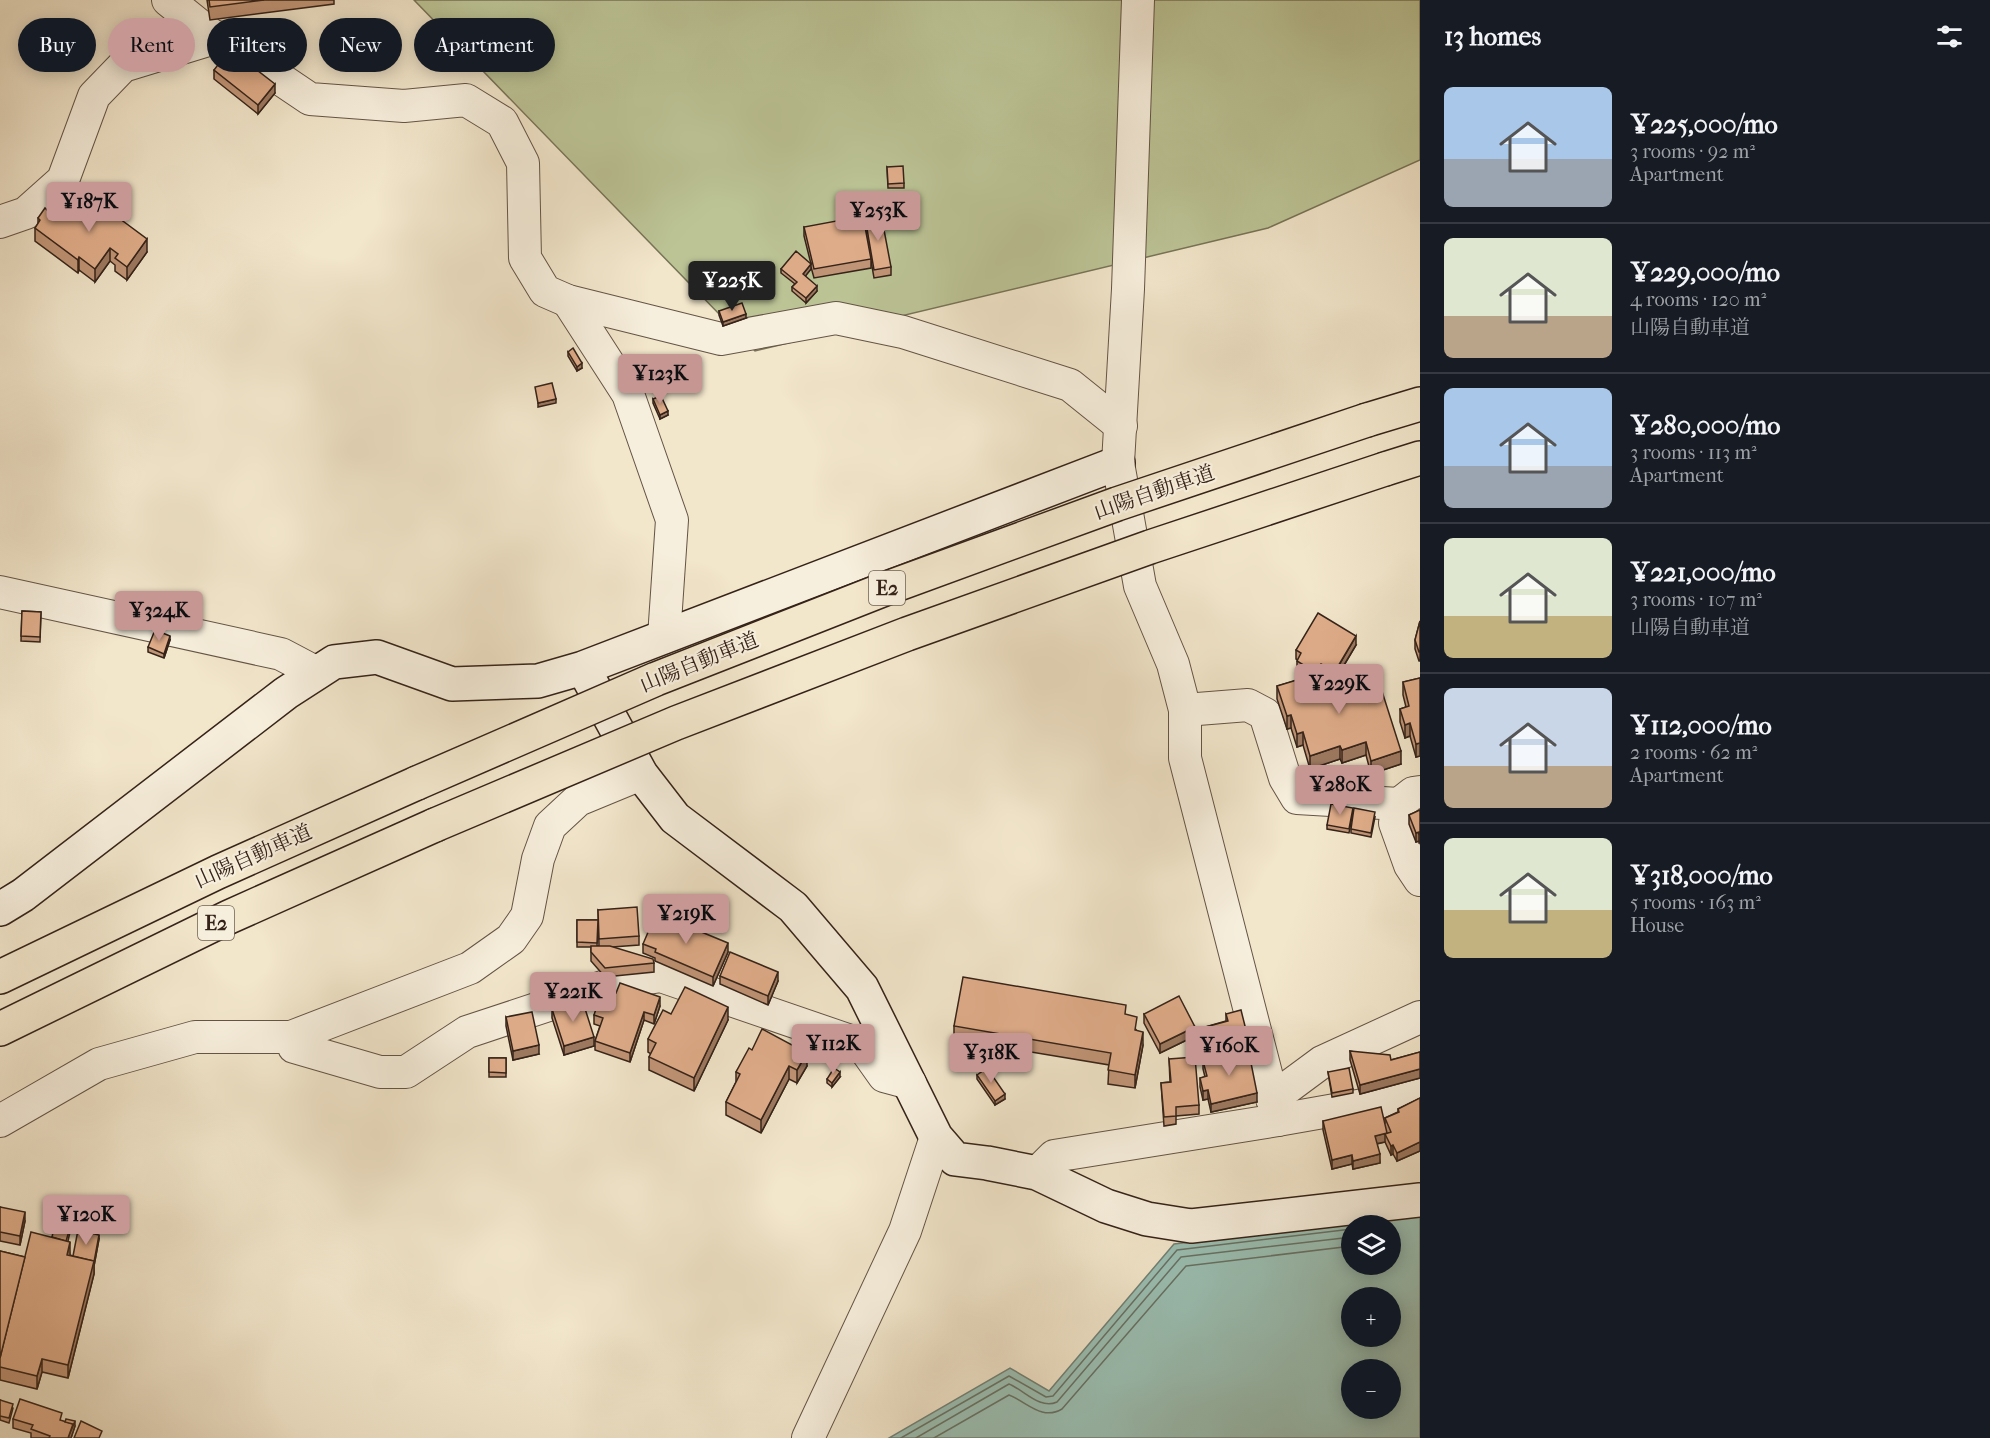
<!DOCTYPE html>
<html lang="en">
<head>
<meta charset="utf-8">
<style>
	:root { --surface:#171b24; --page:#242831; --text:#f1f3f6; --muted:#9ea1a6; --line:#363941; --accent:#c59692 }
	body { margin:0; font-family:"IM FELL French Canon","Noto Serif JP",serif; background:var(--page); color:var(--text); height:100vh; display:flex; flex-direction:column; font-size:22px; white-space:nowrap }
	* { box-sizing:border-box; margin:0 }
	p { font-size:20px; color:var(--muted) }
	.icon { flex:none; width:33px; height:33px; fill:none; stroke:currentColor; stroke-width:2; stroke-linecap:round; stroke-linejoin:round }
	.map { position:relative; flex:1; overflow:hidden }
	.sheet { display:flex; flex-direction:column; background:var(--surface); width:570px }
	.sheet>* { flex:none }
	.top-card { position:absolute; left:18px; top:18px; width:570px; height:54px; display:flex; gap:12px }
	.tools { position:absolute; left:1341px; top:1215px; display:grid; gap:12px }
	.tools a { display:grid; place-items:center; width:60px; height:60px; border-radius:50%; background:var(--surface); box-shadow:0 3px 15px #0003; font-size:30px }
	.price { position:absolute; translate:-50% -51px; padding:0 14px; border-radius:6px; background:var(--accent); color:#111; font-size:20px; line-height:39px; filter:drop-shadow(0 2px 3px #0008) }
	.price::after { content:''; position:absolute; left:50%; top:36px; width:18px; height:14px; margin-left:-9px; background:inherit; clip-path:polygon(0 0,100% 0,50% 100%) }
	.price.current { background:#222; color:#fff }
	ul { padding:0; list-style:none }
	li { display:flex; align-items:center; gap:18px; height:150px; padding:0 24px }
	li+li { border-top:2px solid var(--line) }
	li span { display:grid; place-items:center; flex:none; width:168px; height:120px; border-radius:9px; color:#555 }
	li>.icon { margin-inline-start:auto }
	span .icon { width:72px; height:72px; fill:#fffc; stroke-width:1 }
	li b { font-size:26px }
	h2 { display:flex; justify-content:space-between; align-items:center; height:72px; padding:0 24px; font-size:26px }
	.chip { padding:0 21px; border-radius:27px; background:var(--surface); box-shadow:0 3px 15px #0003; font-size:21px; line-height:54px }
	.chip.current { background:var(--accent); color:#111 }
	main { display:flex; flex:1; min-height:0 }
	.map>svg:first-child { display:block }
</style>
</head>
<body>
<main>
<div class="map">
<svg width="1420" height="1438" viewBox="0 0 1420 1438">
	<rect width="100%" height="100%" fill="#f2e6cb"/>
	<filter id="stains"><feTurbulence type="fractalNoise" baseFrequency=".00333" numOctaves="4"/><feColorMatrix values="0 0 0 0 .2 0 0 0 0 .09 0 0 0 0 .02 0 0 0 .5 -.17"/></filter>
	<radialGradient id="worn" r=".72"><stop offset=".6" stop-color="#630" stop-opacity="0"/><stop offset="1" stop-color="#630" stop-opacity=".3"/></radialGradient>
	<!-- green -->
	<polygon fill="#bcc496" stroke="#787458" stroke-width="1.5" points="414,0 1420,0 1420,160 1268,228 755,351"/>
	<!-- water -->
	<path fill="#9bc0b4" stroke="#728176" stroke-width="1.5" fill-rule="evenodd" d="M1420 1215V1438H889L1010 1368 1049 1391 1174 1244ZM1352 1226H1390V1264H1352ZM1352 1298H1390V1336H1352ZM1352 1370H1390V1408H1352Z"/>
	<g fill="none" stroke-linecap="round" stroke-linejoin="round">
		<!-- shore -->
		<g stroke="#687266" stroke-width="1.5">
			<polyline points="901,1438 1009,1376 1046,1397 1053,1396 1177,1250 1352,1229"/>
			<path d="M916 1438 1009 1384C1024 1390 1040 1410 1057 1402L1181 1257 1352 1237"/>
			<path d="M934 1438 1009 1395C1027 1402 1042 1421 1062 1409L1186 1266 1352 1246"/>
		</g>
		<defs>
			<g id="street">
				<polyline points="168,0 215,38"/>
				<polyline points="1138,0 1128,289 1118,463 1140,586 1173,664 1185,710 1185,758 1278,1120"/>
				<polyline points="0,222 26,213 63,180 94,96 123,66 218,37 310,99 404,106 466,100 502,122 523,163 525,258 545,291 568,301 721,339 836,318 903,332 1070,385 1121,426"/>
				<polyline points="568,301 628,394 672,520 664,637"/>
				<polyline points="0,592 281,654 317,673"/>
				<polyline points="1185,710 1248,705 1265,714 1285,778 1297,798 1399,804"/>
				<polyline points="1420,792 1413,793 1399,804 1395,823 1410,865 1420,880"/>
				<polyline points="291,1037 294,1047 380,1072 406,1072 467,1032 615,983 661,976 862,1045 884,1076 910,1083"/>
				<polyline points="1272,1099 1322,1062 1420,1017"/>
				<polyline points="0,1121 99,1064 195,1037 291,1037 470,968 511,939 527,916 538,859 550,826 578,800 641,774"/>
				<polyline points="1037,1173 1054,1156 1278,1120 1420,1095"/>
				<polyline points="808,1438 905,1231 936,1137"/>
			</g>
			<g id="secondary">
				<polyline points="588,677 641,774 675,818 793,907 862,988 936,1137 955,1159 987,1163 1037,1173 1106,1206 1147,1219 1191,1226 1420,1200"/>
				<polyline points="0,909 23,895 286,693 334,662 377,657 452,684 538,681 583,668 1118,463"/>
			</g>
			<g id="highway">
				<polyline points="1367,420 1420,404"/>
				<polyline points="1385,469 1420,458"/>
				<polyline points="0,977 218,872 417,783"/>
				<polyline points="0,1029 229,917 435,825"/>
			</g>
		</defs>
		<!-- street casing -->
		<use href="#street" stroke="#645446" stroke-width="34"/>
		<!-- secondary casing -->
		<use href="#secondary" stroke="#352319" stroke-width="36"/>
		<!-- highway casing -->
		<use href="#highway" stroke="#352319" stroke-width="36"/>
		<!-- street -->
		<use href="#street" stroke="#f7efdd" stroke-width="32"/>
		<!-- secondary -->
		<use href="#secondary" stroke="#f7efdd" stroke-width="33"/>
		<!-- highway -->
		<use href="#highway" stroke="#f2e6cb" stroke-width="33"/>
		<defs>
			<g id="highway-bridge">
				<polyline points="417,783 656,679 890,587 1117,504 1367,420"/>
				<polyline points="435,825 676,723 907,634 1150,547 1385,469"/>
			</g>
		</defs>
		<!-- highway-bridge casing -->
		<use href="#highway-bridge" stroke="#352319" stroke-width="36" stroke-linecap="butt"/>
		<!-- highway-bridge -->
		<use href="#highway-bridge" stroke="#f2e6cb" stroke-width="33"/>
	</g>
	<!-- wall -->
	<g fill="#c19577" stroke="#352319" stroke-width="1.5">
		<polygon points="207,0 334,0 334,4 210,20"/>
		<polygon points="228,62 275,93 258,114 214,79 214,70"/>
		<polygon points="887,167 904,183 904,188 888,188"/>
		<polygon points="87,212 147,252 127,280 115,271 115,265 110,261 95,282 79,270 78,273 35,241 35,228 38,224 38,218"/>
		<polygon points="865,217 891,267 891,275 874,278 865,226"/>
		<polygon points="804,227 871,259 871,268 814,278 811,267 811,269 805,276 817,291 806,303 792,291 792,287 795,284 781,273 781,269 811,264 804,236"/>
		<polygon points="719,311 746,318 723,326 719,315"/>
		<polygon points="568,352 582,368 577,371 568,356"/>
		<polygon points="653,399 668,415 660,419 653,403"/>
		<polygon points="22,611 41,612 40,642 21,641"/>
		<polygon points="1420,621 1420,661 1419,661 1415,649 1415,640"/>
		<polygon points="170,640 164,658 148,652 148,647"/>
		<polygon points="1356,645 1343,667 1352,694 1401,764 1371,774 1366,755 1342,763 1340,759 1310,769 1303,745 1297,747 1291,728 1287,729 1277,699 1277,686 1308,677 1297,670 1297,661 1298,660 1296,659 1296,650"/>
		<polygon points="1420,678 1420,756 1416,757 1410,736 1405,738 1400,722 1400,709 1406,707 1403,695 1403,682"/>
		<polygon points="1420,810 1420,843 1419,843 1419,841 1416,842 1409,824 1409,815"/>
		<polygon points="1353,812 1349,833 1327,829 1327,825"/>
		<polygon points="1375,817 1371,837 1351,833 1351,829"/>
		<polygon points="598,910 639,936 639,945 612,947 654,963 654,972 605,977 591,961 591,947 577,947 577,920 598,920 597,946 599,946"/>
		<polygon points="643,944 728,952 713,986 655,961 655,958 643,953"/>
		<polygon points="720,976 778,981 768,1005 720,984"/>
		<polygon points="607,996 660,1006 654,1024 644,1020 630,1062 595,1050 595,1041 600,1026 594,1024 594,1015"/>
		<polygon points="552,1009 594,1046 564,1055 552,1018"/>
		<polygon points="671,1014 728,1020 694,1091 649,1070 649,1057 651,1054 648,1052 648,1039"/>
		<polygon points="1144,1014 1195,1036 1160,1053 1144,1023"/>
		<polygon points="1226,1014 1247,1043 1238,1046 1239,1051 1257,1102 1211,1112 1208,1099 1203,1100 1200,1087 1200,1078 1205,1077 1203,1069 1203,1061 1204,1060 1198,1037 1198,1029 1226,1021"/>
		<polygon points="1126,1015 1137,1031 1143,1045 1135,1088 1108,1084 1109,1065 954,1039 954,1026"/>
		<polygon points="506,1017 539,1054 513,1060 506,1026"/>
		<polygon points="752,1050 807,1066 797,1083 789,1079 761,1133 726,1115 726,1102 736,1082 736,1072"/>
		<polygon points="1350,1051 1391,1060 1420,1052 1420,1078 1360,1094 1350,1060"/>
		<rect x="489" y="1058" width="17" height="19"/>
		<polygon points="1169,1059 1199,1105 1199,1114 1176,1116 1176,1124 1164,1126 1161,1083 1170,1082"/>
		<polygon points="1328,1072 1353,1089 1353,1093 1332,1097"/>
		<polygon points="977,1075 1005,1099 995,1105 977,1079"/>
		<polygon points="840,1077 832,1087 827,1083 827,1079"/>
		<polygon points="1420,1098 1420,1151 1397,1161 1393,1154 1391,1155 1385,1142 1377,1144 1380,1163 1353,1169 1352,1164 1332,1169 1323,1130 1323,1121 1385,1123 1385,1118 1398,1112 1398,1109"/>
		<polygon points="0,1207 25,1221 20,1245 0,1241"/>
		<polygon points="70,1232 68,1241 70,1255 73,1256 99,1239 94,1266 94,1274 68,1378 42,1372 37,1389 0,1380 0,1251 25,1257 52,1237"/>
		<polygon points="0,1400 13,1408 9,1423 0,1420"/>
		<polygon points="13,1419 62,1421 75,1426 71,1438 31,1438 31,1433 13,1428"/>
	</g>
	<!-- shaded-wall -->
	<g fill="#9d7961" stroke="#352319" stroke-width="1.5">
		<polygon points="275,84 275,93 258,114 258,105"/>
		<polygon points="147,239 147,252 127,280 127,267"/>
		<polygon points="110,248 110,261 95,282 95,269"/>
		<polygon points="79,257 79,270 78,273 78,260"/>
		<polygon points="811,264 811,269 803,279 803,274"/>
		<polygon points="817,286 817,291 806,303 806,298"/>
		<polygon points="746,314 746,318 723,326 723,322"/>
		<polygon points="582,363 582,368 577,371 577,367"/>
		<polygon points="556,399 556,403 538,407 538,403"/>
		<polygon points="668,411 668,415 660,419 660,415"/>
		<polygon points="170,636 170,640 164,658 164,654"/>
		<polygon points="1356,636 1356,645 1335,680 1335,672"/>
		<polygon points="1321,664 1321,672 1316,682 1316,673"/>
		<polygon points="1291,715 1291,728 1287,729 1287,716"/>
		<polygon points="1410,723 1410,736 1405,738 1405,725"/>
		<polygon points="1303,732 1303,745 1297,747 1297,734"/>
		<polygon points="1366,742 1366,755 1342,763 1342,750"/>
		<polygon points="1420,743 1420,756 1416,757 1416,744"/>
		<polygon points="1340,746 1340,759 1310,769 1310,756"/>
		<polygon points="1401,751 1401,764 1371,774 1371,761"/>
		<polygon points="1419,832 1419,841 1416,842 1416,833"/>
		<polygon points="728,943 728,952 713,986 713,977"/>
		<polygon points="778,972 778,981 768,1005 768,996"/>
		<polygon points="660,997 660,1006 654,1024 654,1015"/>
		<polygon points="728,1007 728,1020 694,1091 694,1078"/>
		<polygon points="644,1012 644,1020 630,1062 630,1053"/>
		<polygon points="1195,1027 1195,1036 1160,1053 1160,1044"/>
		<polygon points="1143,1032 1143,1045 1135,1088 1135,1075"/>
		<polygon points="1247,1034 1247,1043 1236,1046 1236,1037"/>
		<polygon points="594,1037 594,1046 564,1055 564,1046"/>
		<polygon points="539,1045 539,1054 513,1060 513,1051"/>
		<polygon points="1239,1048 1239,1057 1206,1066 1206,1057"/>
		<polygon points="807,1053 807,1066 797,1083 797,1070"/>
		<polygon points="789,1066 789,1079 761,1133 761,1120"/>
		<polygon points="1420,1069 1420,1078 1360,1094 1360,1085"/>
		<polygon points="840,1072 840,1077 832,1087 832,1083"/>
		<polygon points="1208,1090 1208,1099 1203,1100 1203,1091"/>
		<polygon points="1257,1093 1257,1102 1211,1112 1211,1104"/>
		<polygon points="1005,1094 1005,1099 995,1105 995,1101"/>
		<polygon points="1387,1133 1385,1134 1385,1142 1375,1144 1375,1136"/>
		<polygon points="1420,1142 1420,1151 1397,1161 1397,1153"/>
		<polygon points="1393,1145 1393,1154 1391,1155 1391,1146"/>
		<polygon points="1380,1154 1380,1163 1353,1169 1353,1161"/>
		<polygon points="1352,1155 1352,1164 1332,1169 1332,1160"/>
		<polygon points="25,1212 25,1221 20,1245 20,1236"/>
		<polygon points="99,1235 99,1239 94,1266 94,1274 68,1378 68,1365"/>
		<polygon points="70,1242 70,1255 67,1268 67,1255"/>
		<polygon points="42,1359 42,1372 37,1389 37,1376"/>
		<polygon points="75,1421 75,1426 71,1438 68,1438"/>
	</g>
	<!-- building -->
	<g fill="#e0ad8a" stroke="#352319" stroke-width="1.5">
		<polygon points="209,0 264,0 210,7"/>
		<polygon points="235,53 275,84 258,105 214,70 223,58 228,62"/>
		<polygon points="903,166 904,183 888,184 887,167"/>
		<polygon points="63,193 87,212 91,206 108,219 112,213 147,239 127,267 115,258 118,254 110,248 95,269 79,257 78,260 35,228 40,220 38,218 45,208 49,212"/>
		<polygon points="881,214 891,267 874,270 865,217"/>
		<polygon points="863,216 871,259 814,269 804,227"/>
		<polygon points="796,251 811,264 803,274 817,286 806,298 792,287 797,282 781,269"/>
		<polygon points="742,303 746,314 723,322 719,311"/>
		<polygon points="573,348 582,363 577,367 568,352"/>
		<polygon points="552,383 556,399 538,403 535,387"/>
		<polygon points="661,396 668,411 660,415 653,399"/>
		<polygon points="22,611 41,612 40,637 21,636"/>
		<polygon points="1318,613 1356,636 1337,668 1331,669 1321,664 1316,673 1297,661 1301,653 1296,650"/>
		<polygon points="1420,621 1420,652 1419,652 1415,640"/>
		<polygon points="155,630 170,636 164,654 148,647"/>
		<polygon points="1343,666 1352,694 1380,685 1401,751 1371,761 1366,742 1342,750 1340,746 1310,756 1303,732 1297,734 1291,715 1287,716 1277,686"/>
		<polygon points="1420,678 1420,743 1416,744 1410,723 1405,725 1400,709 1409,706 1403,682"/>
		<polygon points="1331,804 1353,808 1349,829 1327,825"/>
		<polygon points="1354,808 1375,812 1371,833 1351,829"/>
		<polygon points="1420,810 1420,834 1419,834 1419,832 1416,833 1409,815"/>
		<polygon points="637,907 639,936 599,939 598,910"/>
		<polygon points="655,916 669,921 670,919 728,943 713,977 655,952 656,949 643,944"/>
		<polygon points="577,920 598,920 597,943 577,942"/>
		<polygon points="591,946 610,946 653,959 654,963 605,968 591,952"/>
		<polygon points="730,952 778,972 768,996 720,976"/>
		<polygon points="963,977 1126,1005 1125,1014 1137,1017 1135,1030 1143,1032 1135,1075 1108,1070 1111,1053 954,1026"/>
		<polygon points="620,983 660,997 654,1015 644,1012 630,1053 595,1041 603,1018 594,1015 601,994 607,996 609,990 616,993"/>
		<polygon points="685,987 728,1007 694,1078 649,1057 656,1043 648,1039 663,1010 671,1014"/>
		<polygon points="1179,996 1195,1027 1160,1044 1144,1014"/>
		<polygon points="582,999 594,1037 564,1046 552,1009"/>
		<polygon points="1241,1010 1247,1034 1236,1037 1239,1048 1206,1057 1198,1029 1228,1021 1226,1014"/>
		<polygon points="532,1012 539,1045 513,1051 506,1017"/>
		<polygon points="762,1029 807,1053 797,1070 789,1066 761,1120 726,1102 740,1074 736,1072 749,1048 752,1050"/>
		<polygon points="1248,1048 1257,1093 1211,1104 1208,1090 1203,1091 1200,1078 1207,1076 1203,1061"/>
		<polygon points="1350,1051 1390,1055 1391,1060 1420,1052 1420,1069 1360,1085"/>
		<polygon points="1195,1057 1199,1105 1176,1107 1176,1116 1164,1117 1161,1083 1171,1082 1169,1059"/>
		<polygon points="489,1058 506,1058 506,1073 489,1072"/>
		<polygon points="834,1068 840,1072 832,1083 827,1079"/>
		<polygon points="987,1068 1005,1094 995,1101 977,1075"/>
		<polygon points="1349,1068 1353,1089 1332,1093 1328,1072"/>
		<polygon points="1420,1098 1420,1142 1397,1153 1393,1145 1391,1146 1385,1134 1391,1132 1385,1118 1399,1112 1398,1109"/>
		<polygon points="1381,1107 1387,1133 1375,1136 1380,1154 1353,1161 1352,1155 1332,1160 1323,1121"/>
		<polygon points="0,1207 25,1212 20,1236 0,1232"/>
		<polygon points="55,1224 70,1228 66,1241 52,1237"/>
		<polygon points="78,1230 99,1235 94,1262 94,1261 73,1256"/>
		<polygon points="31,1232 70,1242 67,1255 94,1261 68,1365 42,1359 37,1376 0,1367 0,1358"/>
		<polygon points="0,1251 25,1257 0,1358"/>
		<polygon points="20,1399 62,1413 60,1420 73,1424 68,1438 49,1438 50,1436 31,1429 33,1425 13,1419"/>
		<polygon points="0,1400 13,1404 9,1418 0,1416"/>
		<polygon points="66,1419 75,1421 73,1426 73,1424 65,1422"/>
		<polygon points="81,1421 102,1431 99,1438 74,1438"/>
	</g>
	<g text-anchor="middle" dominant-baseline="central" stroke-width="4.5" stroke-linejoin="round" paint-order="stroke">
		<!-- shield labels -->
		<g fill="#f7efdd" stroke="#6f6054" stroke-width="1.5">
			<rect x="869" y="571" width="36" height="34" rx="4.5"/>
			<rect x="198" y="906" width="36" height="34" rx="4.5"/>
		</g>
		<g font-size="20" font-weight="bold" fill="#352319">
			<text x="887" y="588">E2</text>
			<text x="216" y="923">E2</text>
		</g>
		<!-- street labels -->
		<g font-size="21" fill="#352319" stroke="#f7efdd">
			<text transform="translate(1154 492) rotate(-19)">山陽自動車道</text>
			<text transform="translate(699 662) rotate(-22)">山陽自動車道</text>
			<text transform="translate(253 856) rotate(-24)">山陽自動車道</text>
		</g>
	</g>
	<rect width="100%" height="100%" filter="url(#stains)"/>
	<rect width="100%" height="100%" fill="url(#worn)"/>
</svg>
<div class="tools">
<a><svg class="icon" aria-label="layers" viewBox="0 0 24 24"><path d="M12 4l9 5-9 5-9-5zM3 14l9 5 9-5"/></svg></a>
<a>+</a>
<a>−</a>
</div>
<b class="price" style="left:89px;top:233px">¥187K</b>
<b class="price" style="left:878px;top:242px">¥253K</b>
<b class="price current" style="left:732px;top:312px">¥225K</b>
<b class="price" style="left:660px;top:405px">¥123K</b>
<b class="price" style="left:159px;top:642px">¥324K</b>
<b class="price" style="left:1339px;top:715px">¥229K</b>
<b class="price" style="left:1340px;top:816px">¥280K</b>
<b class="price" style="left:686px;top:945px">¥219K</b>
<b class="price" style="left:573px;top:1023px">¥221K</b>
<b class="price" style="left:833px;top:1075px">¥112K</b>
<b class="price" style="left:1229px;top:1077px">¥160K</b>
<b class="price" style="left:991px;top:1084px">¥318K</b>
<b class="price" style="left:86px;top:1246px">¥120K</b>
<div class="top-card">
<a class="chip">Buy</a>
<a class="chip current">Rent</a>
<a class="chip">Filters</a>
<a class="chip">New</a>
<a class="chip">Apartment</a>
</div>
</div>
<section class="sheet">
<h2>13 homes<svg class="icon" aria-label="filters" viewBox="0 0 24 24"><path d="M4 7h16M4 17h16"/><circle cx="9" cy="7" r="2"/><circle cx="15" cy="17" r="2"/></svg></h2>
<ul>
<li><span style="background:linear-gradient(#a9c7e8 60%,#9aa5b1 0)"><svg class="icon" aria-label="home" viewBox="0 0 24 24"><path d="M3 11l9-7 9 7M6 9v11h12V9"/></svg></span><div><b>¥225,000/mo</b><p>3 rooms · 92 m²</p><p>Apartment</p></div></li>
<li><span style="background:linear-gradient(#dfe7d0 65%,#b9a48a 0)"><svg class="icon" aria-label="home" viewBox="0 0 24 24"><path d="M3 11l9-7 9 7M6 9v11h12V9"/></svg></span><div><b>¥229,000/mo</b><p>4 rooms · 120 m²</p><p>山陽自動車道</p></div></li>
<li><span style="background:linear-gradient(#a9c7e8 65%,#9aa5b1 0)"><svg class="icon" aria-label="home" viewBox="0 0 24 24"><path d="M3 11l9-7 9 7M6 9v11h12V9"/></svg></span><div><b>¥280,000/mo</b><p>3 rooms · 113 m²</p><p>Apartment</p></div></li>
<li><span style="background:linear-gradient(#dfe7d0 65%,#c2b280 0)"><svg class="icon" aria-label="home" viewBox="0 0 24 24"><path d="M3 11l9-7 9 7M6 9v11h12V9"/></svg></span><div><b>¥221,000/mo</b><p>3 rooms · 107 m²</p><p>山陽自動車道</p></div></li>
<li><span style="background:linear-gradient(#c9d6e8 65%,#b9a48a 0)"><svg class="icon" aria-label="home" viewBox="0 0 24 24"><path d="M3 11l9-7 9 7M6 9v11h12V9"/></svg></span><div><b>¥112,000/mo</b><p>2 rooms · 62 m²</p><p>Apartment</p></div></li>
<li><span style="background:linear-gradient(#dfe7d0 60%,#c2b280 0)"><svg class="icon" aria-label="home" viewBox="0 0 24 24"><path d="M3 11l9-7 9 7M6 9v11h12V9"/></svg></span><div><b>¥318,000/mo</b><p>5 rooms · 163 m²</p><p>House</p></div></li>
</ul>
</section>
</main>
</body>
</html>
